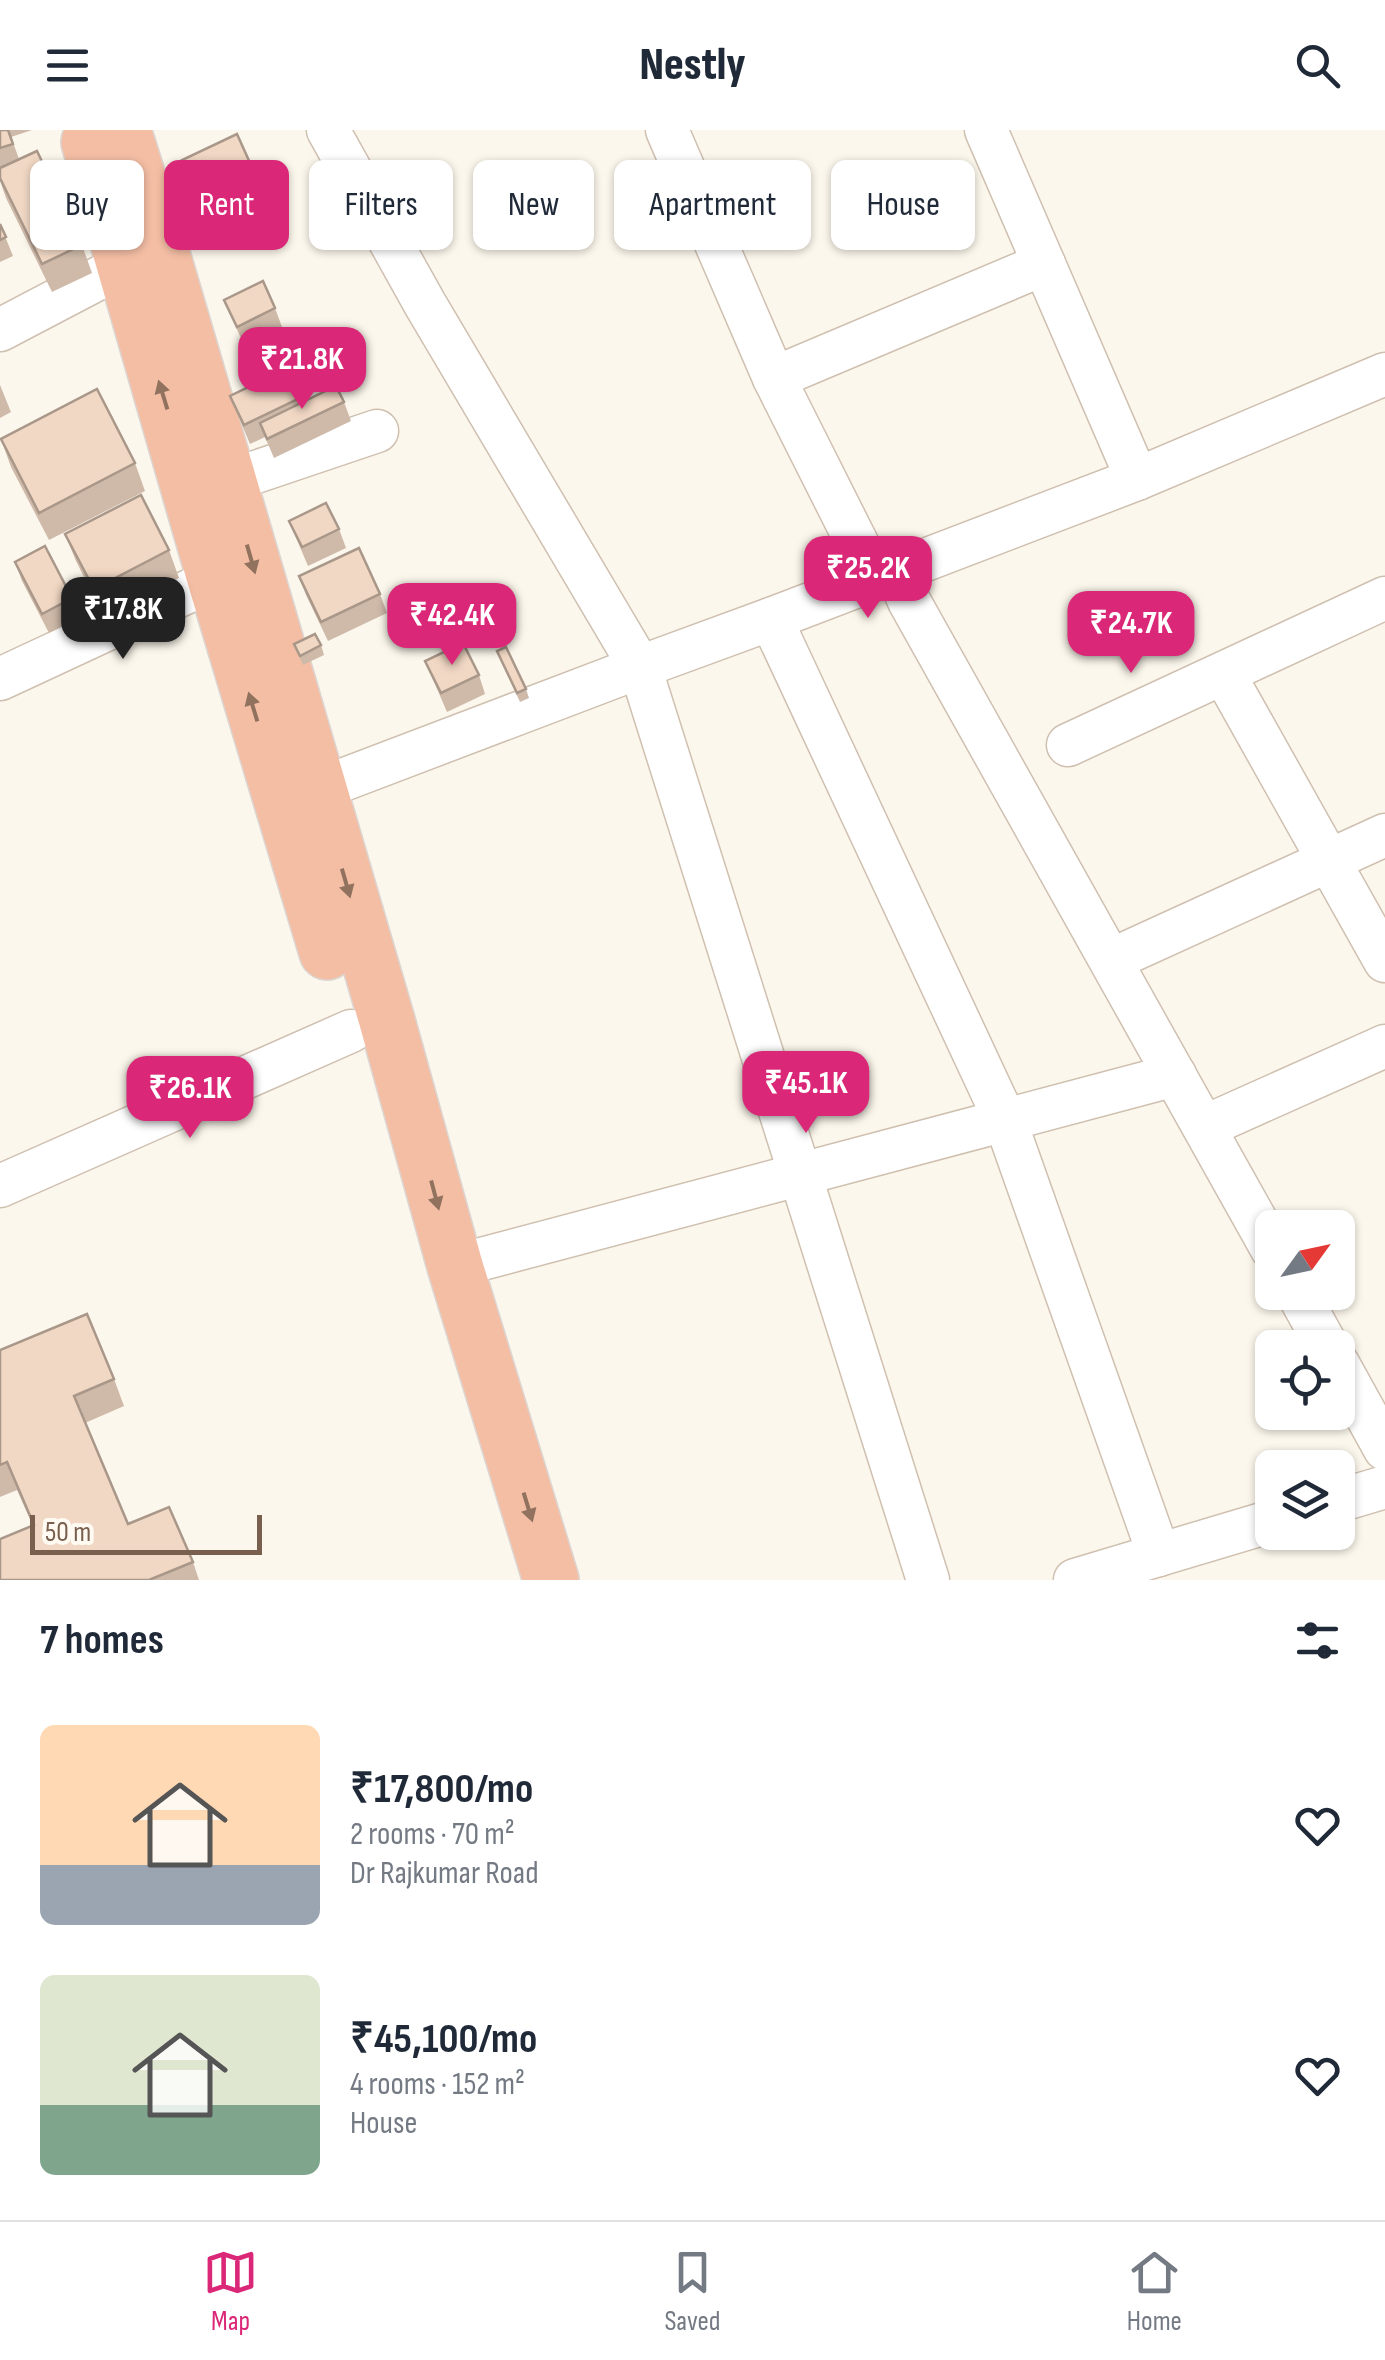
<!DOCTYPE html>
<html lang="en">
<head>
<meta charset="utf-8">
<style>
	:root { --surface:#fff; --page:#f6f6f7; --text:#1f2937; --muted:#747a83; --line:#e0e1e3; --accent:#db2777 }
	body { margin:0; font-family:"Sofia Sans Condensed",sans-serif; background:var(--page); color:var(--text); height:100vh; display:flex; flex-direction:column; font-size:38px; white-space:nowrap }
	* { box-sizing:border-box; margin:0 }
	p { font-size:32px; color:var(--muted) }
	.icon { flex:none; width:55px; height:55px; fill:none; stroke:currentColor; stroke-width:2; stroke-linecap:round; stroke-linejoin:round }
	.map { position:relative; height:1450px; overflow:hidden }
	.details { display:flex; flex-direction:column; background:var(--surface); flex:1 }
	.details>* { flex:none }
	.banner { position:absolute; left:30px; top:30px; width:1325px; height:90px; display:flex; gap:20px }
	.needle { width:65px; rotate:57deg }
	.controls { position:absolute; left:1255px; top:1080px; display:grid; gap:20px }
	.controls a { display:grid; place-items:center; width:100px; height:100px; border-radius:15px; background:var(--surface); box-shadow:0 2px 8px #0004; font-size:50px }
	.scale { position:absolute; left:30px; bottom:25px; width:232px; box-sizing:border-box; padding-left:10px; border:5px solid #785f4e; border-top:0; font-size:28px; line-height:35px; white-space:nowrap; color:#785f4e; -webkit-text-stroke:8px #fffaf2; paint-order:stroke }
	.price { position:absolute; translate:-50% -85px; padding:0 22px; border-radius:20px; background:var(--accent); color:#fff; font-size:32px; line-height:65px; filter:drop-shadow(0 2px 5px #0008) }
	.price::after { content:''; position:absolute; left:50%; top:60px; width:30px; height:22px; margin-left:-15px; background:inherit; clip-path:polygon(0 0,100% 0,50% 100%) }
	.price.selected { background:#222; color:#fff }
	ul { padding:0; list-style:none }
	li { display:flex; align-items:center; gap:30px; height:250px; padding:0 40px }
	li span { display:grid; place-items:center; flex:none; width:280px; height:200px; border-radius:15px; color:#555 }
	li>.icon { margin-inline-start:auto }
	span .icon { width:120px; height:120px; fill:#fffc; stroke-width:1 }
	li b { font-size:42px }
	h2 { display:flex; justify-content:space-between; align-items:center; height:120px; padding:0 40px; font-size:42px }
	.chip { padding:0 35px; border-radius:15px; background:var(--surface); box-shadow:0 2px 8px #0004; font-size:35px; line-height:90px }
	.chip.selected { background:var(--accent); color:#fff }
	header { display:flex; justify-content:space-between; align-items:center; height:130px; padding:0 40px; background:var(--surface); font-size:45px; font-weight:800 }
	.menu { display:flex; justify-content:space-around; align-items:center; height:140px; border-top:2px solid var(--line); background:var(--surface); font-size:28px; color:var(--muted) }
	.menu a { display:grid; justify-items:center; gap:5px }
	.menu .selected { color:var(--accent) }
	.map>svg:first-child { display:block }
</style>
</head>
<body>
<header><svg class="icon" aria-label="menu" viewBox="0 0 24 24"><path d="M4 6h16M4 12h16M4 18h16"/></svg>Nestly<svg class="icon" aria-label="search" viewBox="0 0 24 24"><circle cx="10" cy="10" r="6"/><path d="M15 15l6 6"/></svg></header>
<div class="map">
<svg width="1385" height="1450" viewBox="0 0 1385 1450">
	<rect width="100%" height="100%" fill="#fcf7ec"/>
	<g fill="none" stroke-linecap="round" stroke-linejoin="round">
		<defs>
			<g id="minor">
				<polyline points="328,0 425,174 640,537 928,1450"/>
				<polyline points="667,0 774,248 875,449"/>
				<polyline points="986,0 1137,349"/>
				<polyline points="0,200 124,135"/>
				<polyline points="774,248 1044,134"/>
				<polyline points="229,351 377,301"/>
				<polyline points="896,441 909,471 1272,1119"/>
				<polyline points="771,489 1005,990 1159,1425"/>
				<polyline points="1224,544 1385,831"/>
				<polyline points="0,549 215,449"/>
				<polyline points="1068,615 1385,468"/>
				<polyline points="319,659 640,537 771,489 1137,349 1385,244"/>
				<polyline points="1111,830 1385,705"/>
				<polyline points="1204,997 1385,916"/>
				<polyline points="0,1056 351,901"/>
				<polyline points="455,1136 1175,945"/>
				<polyline points="1297,1162 1328,1218"/>
				<polyline points="1338,1234 1385,1319"/>
				<polyline points="1338,1371 1385,1357"/>
				<polyline points="1075,1450 1272,1391"/>
			</g>
			<g id="highway">
				<polyline points="123,0 162,124 387,891 455,1136 551,1450"/>
				<polyline points="89,12 215,449 327,822"/>
			</g>
		</defs>
		<!-- minor casing -->
		<use href="#minor" stroke="#cfc0b0" stroke-width="45"/>
		<!-- highway casing -->
		<use href="#highway" stroke="#dcd5d1" stroke-width="58"/>
		<!-- minor -->
		<use href="#minor" stroke="#fff" stroke-width="42"/>
		<!-- highway -->
		<use href="#highway" stroke="#f4bea5" stroke-width="55"/>
	</g>
	<!-- wall -->
	<g fill="#cfbaa9">
		<polygon points="0,0 32,0 11,7 19,29 82,115 92,143 52,162 6,68 0,51"/>
		<polygon points="182,30 250,33 257,52 203,78"/>
		<polygon points="0,94 13,126 0,132"/>
		<polygon points="224,170 275,178 282,197 244,215"/>
		<polygon points="285,239 300,273 344,272 351,291 274,328 265,307 250,314 230,266"/>
		<polygon points="0,255 11,282 0,288"/>
		<polygon points="1,309 135,333 145,361 49,410 11,337"/>
		<polygon points="289,391 339,399 346,418 308,436"/>
		<polygon points="65,404 169,420 179,448 104,487 76,431"/>
		<polygon points="15,432 72,468 79,487 49,503 22,451"/>
		<polygon points="299,446 380,464 387,483 328,511 306,465"/>
		<polygon points="294,514 321,515 324,525 303,535"/>
		<polygon points="497,521 526,559 529,568 520,572"/>
		<polygon points="425,531 479,545 485,564 447,582"/>
		<polygon points="0,1220 114,1249 124,1276 85,1293 128,1394 193,1432 199,1450 0,1450 33,1396 17,1360 0,1367"/>
	</g>
	<!-- building -->
	<g fill="#f1d8c4" stroke="#a99789" stroke-width="2.5">
		<polygon points="0,0 8,0 13,14 0,18"/>
		<polygon points="237,4 250,33 196,59 182,30"/>
		<polygon points="37,21 82,115 42,134 0,48 0,38"/>
		<polygon points="0,94 6,107 0,110"/>
		<polygon points="263,151 275,178 237,197 224,170"/>
		<polygon points="285,239 298,269 244,295 230,266"/>
		<polygon points="336,256 344,272 267,309 260,293"/>
		<polygon points="97,259 135,333 39,383 1,309"/>
		<polygon points="141,365 169,420 94,459 65,404"/>
		<polygon points="326,373 339,399 302,417 289,391"/>
		<polygon points="45,416 72,468 42,484 15,432"/>
		<polygon points="359,418 380,464 321,492 299,446"/>
		<polygon points="315,504 321,515 300,526 294,514"/>
		<polygon points="463,513 479,545 441,563 425,531"/>
		<polygon points="506,517 526,559 517,563 497,521"/>
		<polygon points="87,1184 114,1249 74,1266 128,1394 169,1377 193,1432 149,1450 0,1450 0,1409 34,1395 7,1332 0,1335 0,1220"/>
	</g>
	<!-- one-way arrows -->
	<defs><path id="oneway-solid" d="M-6-.8H1V-3.2L6.5 0L1 3.2V.8H-6Z" transform="scale(2.5)"/></defs>
	<g fill="#91725f">
		<use href="#oneway-solid" transform="translate(163 265) rotate(-107)"/>
		<use href="#oneway-solid" transform="translate(251 429) rotate(74)"/>
		<use href="#oneway-solid" transform="translate(253 577) rotate(-107)"/>
		<use href="#oneway-solid" transform="translate(346 753) rotate(74)"/>
		<use href="#oneway-solid" transform="translate(435 1065) rotate(75)"/>
		<use href="#oneway-solid" transform="translate(528 1377) rotate(73)"/>
	</g>
</svg>
<div class="controls">
<a><svg class="needle" viewBox="-14 -14 28 28"><path d="M0-13l5 13h-10z" fill="#e53935"/><path d="M0 13l5-13h-10z" fill="#747a83"/></svg></a>
<a><svg class="icon" aria-label="locate" viewBox="0 0 24 24"><circle cx="12" cy="12" r="6"/><path d="M12 2v4M12 18v4M2 12h4M18 12h4"/></svg></a>
<a><svg class="icon" aria-label="layers" viewBox="0 0 24 24"><path d="M12 4l9 5-9 5-9-5zM3 14l9 5 9-5"/></svg></a>
</div>
<div class="scale">50 m</div>
<b class="price" style="left:302px;top:282px">₹21.8K</b>
<b class="price" style="left:868px;top:491px">₹25.2K</b>
<b class="price selected" style="left:123px;top:532px">₹17.8K</b>
<b class="price" style="left:452px;top:538px">₹42.4K</b>
<b class="price" style="left:1131px;top:546px">₹24.7K</b>
<b class="price" style="left:806px;top:1006px">₹45.1K</b>
<b class="price" style="left:190px;top:1011px">₹26.1K</b>
<div class="banner">
<a class="chip">Buy</a>
<a class="chip selected">Rent</a>
<a class="chip">Filters</a>
<a class="chip">New</a>
<a class="chip">Apartment</a>
<a class="chip">House</a>
</div>
</div>
<section class="details">
<h2>7 homes<svg class="icon" aria-label="filters" viewBox="0 0 24 24"><path d="M4 7h16M4 17h16"/><circle cx="9" cy="7" r="2"/><circle cx="15" cy="17" r="2"/></svg></h2>
<ul>
<li><span style="background:linear-gradient(#ffd9b3 70%,#9aa5b1 0)"><svg class="icon" aria-label="home" viewBox="0 0 24 24"><path d="M3 11l9-7 9 7M6 9v11h12V9"/></svg></span><div><b>₹17,800/mo</b><p>2 rooms · 70 m²</p><p>Dr Rajkumar Road</p></div><svg class="icon" aria-label="heart" viewBox="0 0 24 24"><path d="M12 20l-8-8c-3-5 5-10 8-4 3-6 11-1 8 4z"/></svg></li>
<li><span style="background:linear-gradient(#dfe7d0 65%,#7fa58c 0)"><svg class="icon" aria-label="home" viewBox="0 0 24 24"><path d="M3 11l9-7 9 7M6 9v11h12V9"/></svg></span><div><b>₹45,100/mo</b><p>4 rooms · 152 m²</p><p>House</p></div><svg class="icon" aria-label="heart" viewBox="0 0 24 24"><path d="M12 20l-8-8c-3-5 5-10 8-4 3-6 11-1 8 4z"/></svg></li>
</ul>
</section>
<nav class="menu">
<a class="selected"><svg class="icon" aria-label="map" viewBox="0 0 24 24"><path d="M3 6l6-2 6 2 6-2v14l-6 2-6-2-6 2zM9 4v14M15 6v14"/></svg>Map</a>
<a><svg class="icon" aria-label="saved" viewBox="0 0 24 24"><path d="M7 4h10v16l-5-4-5 4z"/></svg>Saved</a>
<a><svg class="icon" aria-label="home" viewBox="0 0 24 24"><path d="M3 11l9-7 9 7M6 9v11h12V9"/></svg>Home</a>
</nav>
</body>
</html>
